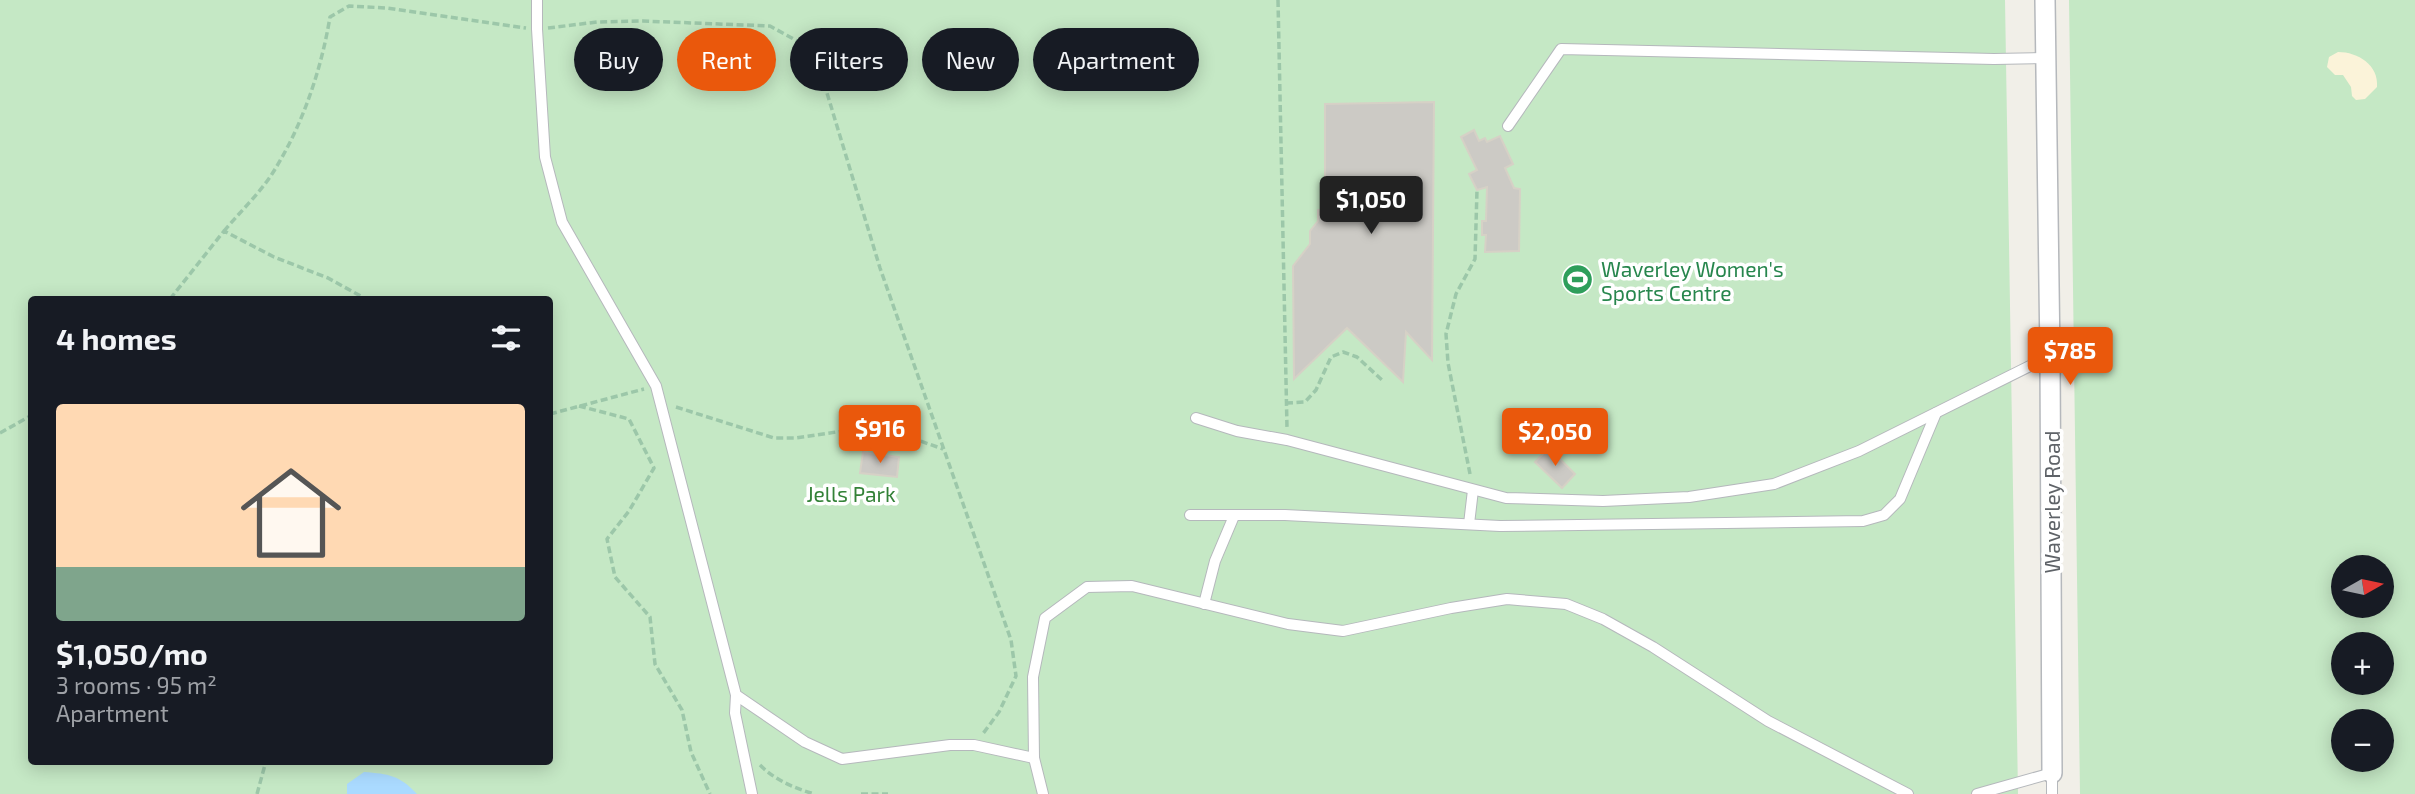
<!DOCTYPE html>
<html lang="en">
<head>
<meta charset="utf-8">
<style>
	:root { --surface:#171b24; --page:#20242c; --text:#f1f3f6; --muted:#9ea1a6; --accent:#ea580c }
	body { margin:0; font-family:"Exo 2",sans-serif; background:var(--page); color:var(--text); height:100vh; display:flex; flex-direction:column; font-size:26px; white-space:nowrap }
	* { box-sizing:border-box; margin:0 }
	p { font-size:23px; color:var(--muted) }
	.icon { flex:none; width:38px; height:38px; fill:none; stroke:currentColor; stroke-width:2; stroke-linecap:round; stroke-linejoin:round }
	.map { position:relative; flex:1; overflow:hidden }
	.panel { position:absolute; left:28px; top:296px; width:525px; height:469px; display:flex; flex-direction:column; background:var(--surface); border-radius:7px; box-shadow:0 4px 18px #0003 }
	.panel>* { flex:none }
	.hud { position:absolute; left:574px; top:28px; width:665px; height:63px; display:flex; gap:14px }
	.needle { width:46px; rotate:81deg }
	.controls { position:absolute; left:2331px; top:555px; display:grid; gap:14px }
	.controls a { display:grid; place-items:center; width:63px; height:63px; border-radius:50%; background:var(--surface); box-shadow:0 4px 18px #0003; font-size:35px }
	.price { position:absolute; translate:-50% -60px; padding:0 16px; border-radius:7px; background:var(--accent); color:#fff; font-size:23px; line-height:46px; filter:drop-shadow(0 2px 4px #0008) }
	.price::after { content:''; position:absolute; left:50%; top:42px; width:21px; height:16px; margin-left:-10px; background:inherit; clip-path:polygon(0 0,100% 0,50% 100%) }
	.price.on { background:#222; color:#fff }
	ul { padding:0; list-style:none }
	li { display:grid; align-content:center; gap:14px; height:371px; padding:0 28px }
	li span { display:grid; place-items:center; height:217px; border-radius:7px; color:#555 }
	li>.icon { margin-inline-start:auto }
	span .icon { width:126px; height:126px; fill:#fffc; stroke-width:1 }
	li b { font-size:30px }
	h2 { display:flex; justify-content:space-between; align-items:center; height:84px; padding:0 28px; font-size:30px }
	.chip { padding:0 24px; border-radius:32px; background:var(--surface); box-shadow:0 4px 18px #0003; font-size:24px; line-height:63px }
	.chip.on { background:var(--accent); color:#fff }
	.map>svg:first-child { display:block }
</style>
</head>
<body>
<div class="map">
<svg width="2415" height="794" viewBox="0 0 2415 794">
	<rect width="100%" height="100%" fill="#f1efe8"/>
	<!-- green -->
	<g fill="#c5e8c5" fill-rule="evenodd">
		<path d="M0 0H2005L2018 794H0ZM32 299H550V761H32Z"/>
		<path d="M2069 0H2415V794H2080ZM2343 567H2382V606H2343ZM2343 644H2382V682H2343ZM2343 721H2382V760H2343Z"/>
	</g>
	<!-- sand -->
	<path fill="#fbf3d9" d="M2338 52C2358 52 2379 65 2377 87L2365 99 2356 100 2352 96 2351 87 2343 75H2335L2327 67 2329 57Z"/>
	<!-- water -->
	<path fill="#aadaff" d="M364 772C389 774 399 775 417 794H347V784Z"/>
	<!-- building -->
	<g fill="#cccac5" stroke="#d6d1c6" stroke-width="2">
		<polygon points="1434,102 1432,360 1406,332 1403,382 1347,328 1294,379 1293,266 1310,244 1310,231 1318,221 1318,210 1325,209 1325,104"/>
		<polygon points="1474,130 1479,141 1485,138 1487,142 1500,136 1513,164 1505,168 1514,188 1520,189 1519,251 1485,252 1486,235 1482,235 1482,221 1486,221 1487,187 1477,190 1469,174 1477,170 1461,137"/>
		<polygon points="1549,448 1575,474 1562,488 1535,462"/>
		<polygon points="863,452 899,457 897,477 860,473"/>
	</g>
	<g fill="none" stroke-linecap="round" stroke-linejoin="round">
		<defs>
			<g id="lane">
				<polyline points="537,0 537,29 545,157 562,222 656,386 736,695 805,742 842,759 950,745 974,745 1034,758"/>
				<polyline points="1508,126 1561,49 1994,59 2045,58"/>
				<polyline points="1196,418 1237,431 1287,440 1506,498 1603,501 1689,497 1774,484 1859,451 2050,356"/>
				<polyline points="1190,515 1285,515 1500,526 1863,521 1884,515 1900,499 1936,413"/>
				<polyline points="1469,524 1473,490"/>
				<polyline points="1204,604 1215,561 1234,516"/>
				<polyline points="736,695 735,713 752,794"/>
				<polyline points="1043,794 1034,758 1033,677 1045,618 1087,587 1132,586 1288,624 1343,631 1451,608 1507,599 1566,604 1603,619 1653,647 1768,721 1908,794"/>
				<polyline points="1977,794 2052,773 2052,794"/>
			</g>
			<polyline id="street" points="2045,0 2050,356 2052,773"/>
		</defs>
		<!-- lane casing -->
		<use href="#lane" stroke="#b5b8bc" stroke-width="12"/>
		<!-- street casing -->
		<use href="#street" stroke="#b5b8bc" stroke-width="22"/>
		<!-- path -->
		<g stroke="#9cc7a9" stroke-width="3.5" stroke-dasharray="7 3.5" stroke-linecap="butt">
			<polyline points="1278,0 1287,428"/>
			<polyline points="548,28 597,22 643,21 770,26 799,42 820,70 880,268 1011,640 1016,676 999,712 982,735"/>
			<path d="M224 231C239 213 259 194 272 174 302 127 321 71 330 17L349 6 386 8 526 28"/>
			<polyline points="170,299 224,231 274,257 328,278 366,299"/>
			<polyline points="1286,403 1305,402 1316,390 1331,357 1343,352 1357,357 1382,380"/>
			<polyline points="579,406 629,419 654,468 629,511 607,539 615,577 650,617 655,664 682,710 691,752 710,794"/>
			<polyline points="676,407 774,438 796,438 863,428 906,436 943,449"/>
			<polyline points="550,414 644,389"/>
			<polyline points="0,433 32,415"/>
			<polyline points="1470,474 1448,363 1446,334 1456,294 1475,259 1477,190"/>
			<path d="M760 765C775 780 794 788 814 794"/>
			<polyline points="257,794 266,761"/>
			<polyline points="861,794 888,794"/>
		</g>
		<!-- lane -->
		<use href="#lane" stroke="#fff" stroke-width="10"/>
		<!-- street -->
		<use href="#street" stroke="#fff" stroke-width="19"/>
	</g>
	<!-- icons -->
	<defs>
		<symbol id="stadium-disc" viewBox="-11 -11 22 22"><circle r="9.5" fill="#2e9e5b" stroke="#fff"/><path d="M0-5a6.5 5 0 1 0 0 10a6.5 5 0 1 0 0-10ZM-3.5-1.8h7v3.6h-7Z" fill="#fff"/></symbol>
	</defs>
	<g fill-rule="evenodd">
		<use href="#stadium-disc" x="1560" y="262" width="35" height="35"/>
	</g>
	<g text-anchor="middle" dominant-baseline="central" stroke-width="7" stroke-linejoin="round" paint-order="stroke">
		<!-- leisure labels -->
		<g font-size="21" fill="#27864d" stroke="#fff" text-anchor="start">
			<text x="1601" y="268">Waverley Women's<tspan x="1601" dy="24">Sports Centre</tspan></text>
		</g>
		<!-- park labels -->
		<g font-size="21" fill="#348238" stroke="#fff">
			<text x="851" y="493">Jells Park</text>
		</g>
		<!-- street labels -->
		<g font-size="21" fill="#5f6368" stroke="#fff">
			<text transform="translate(2051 502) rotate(-90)">Waverley Road</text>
		</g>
	</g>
</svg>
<div class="controls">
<a><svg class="needle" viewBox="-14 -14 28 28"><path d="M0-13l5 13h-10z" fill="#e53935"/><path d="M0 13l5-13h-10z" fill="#9ea1a6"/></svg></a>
<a>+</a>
<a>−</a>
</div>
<b class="price on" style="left:1371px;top:236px">$1,050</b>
<b class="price" style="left:2070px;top:387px">$785</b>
<b class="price" style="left:880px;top:465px">$916</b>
<b class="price" style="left:1555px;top:468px">$2,050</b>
<div class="hud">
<a class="chip">Buy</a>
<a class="chip on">Rent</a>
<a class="chip">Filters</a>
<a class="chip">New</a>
<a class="chip">Apartment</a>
</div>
<section class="panel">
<h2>4 homes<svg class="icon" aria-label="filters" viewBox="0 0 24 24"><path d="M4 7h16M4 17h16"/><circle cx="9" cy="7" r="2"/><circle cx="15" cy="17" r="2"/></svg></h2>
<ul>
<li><span style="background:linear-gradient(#ffd9b3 75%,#7fa58c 0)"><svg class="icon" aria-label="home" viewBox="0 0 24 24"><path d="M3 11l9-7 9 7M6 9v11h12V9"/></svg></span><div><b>$1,050/mo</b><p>3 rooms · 95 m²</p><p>Apartment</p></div></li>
</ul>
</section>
</div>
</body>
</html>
